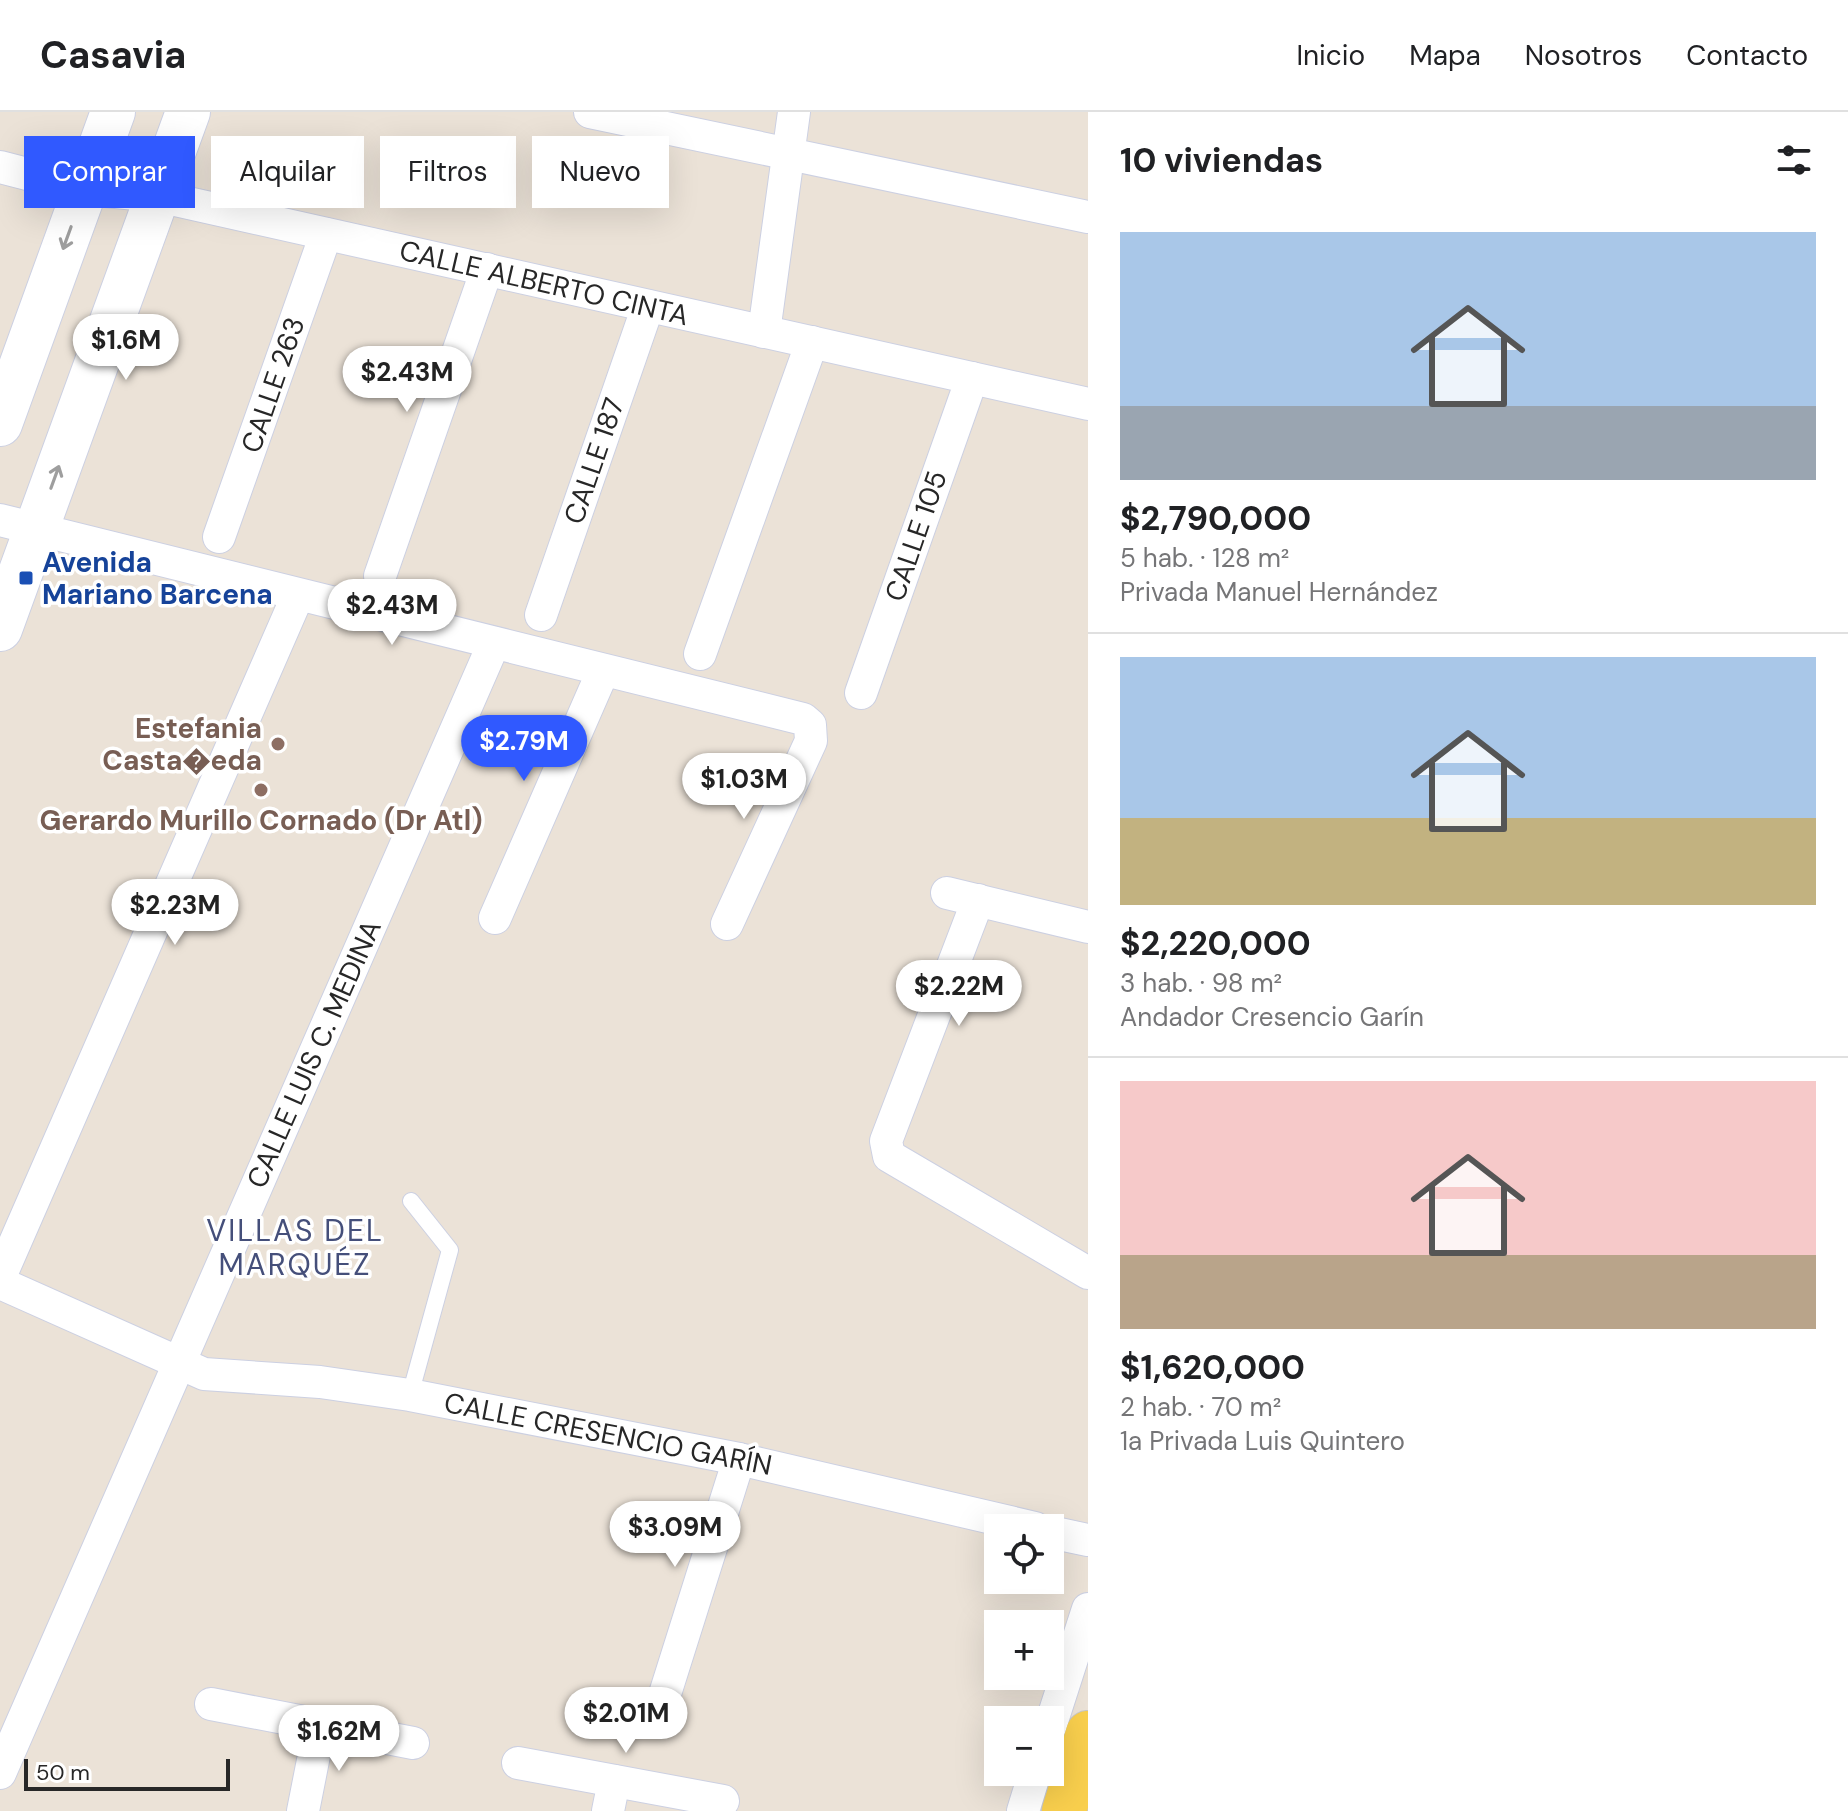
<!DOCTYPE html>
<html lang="es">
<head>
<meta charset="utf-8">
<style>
	:root { --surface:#fff; --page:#f6f6f6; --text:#202124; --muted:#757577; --line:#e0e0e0; --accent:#3059ff }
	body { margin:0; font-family:"DM Sans",sans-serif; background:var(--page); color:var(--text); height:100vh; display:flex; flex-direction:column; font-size:30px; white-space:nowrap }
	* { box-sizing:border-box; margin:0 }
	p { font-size:26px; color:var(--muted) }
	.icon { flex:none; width:44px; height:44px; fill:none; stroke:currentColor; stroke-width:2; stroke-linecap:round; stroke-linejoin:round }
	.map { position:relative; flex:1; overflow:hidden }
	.panel { display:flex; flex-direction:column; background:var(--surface); width:760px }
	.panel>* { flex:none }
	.hud { position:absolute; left:24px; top:24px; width:760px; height:72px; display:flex; gap:16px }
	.controls { position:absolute; left:984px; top:1402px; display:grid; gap:16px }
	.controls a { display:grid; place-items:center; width:80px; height:80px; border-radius:0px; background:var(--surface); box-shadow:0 8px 32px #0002; font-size:40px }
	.scale { position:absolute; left:24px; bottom:20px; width:206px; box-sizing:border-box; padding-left:8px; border:4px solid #272727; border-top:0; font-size:22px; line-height:28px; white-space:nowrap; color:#272727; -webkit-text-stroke:6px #fff; paint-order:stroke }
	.price { position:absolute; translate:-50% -68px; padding:0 18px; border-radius:28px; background:#fff; color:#222; font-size:26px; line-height:52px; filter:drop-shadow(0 2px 4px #0008) }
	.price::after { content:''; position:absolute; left:50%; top:48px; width:24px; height:18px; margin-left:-12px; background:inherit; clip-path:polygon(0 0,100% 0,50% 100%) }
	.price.selected { background:var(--accent); color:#fff }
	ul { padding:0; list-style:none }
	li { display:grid; align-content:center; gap:16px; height:424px; padding:0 32px }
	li+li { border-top:2px solid var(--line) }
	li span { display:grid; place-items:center; height:248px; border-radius:0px; color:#555 }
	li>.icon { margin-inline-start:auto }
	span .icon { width:144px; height:144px; fill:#fffc; stroke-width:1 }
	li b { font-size:34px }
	h2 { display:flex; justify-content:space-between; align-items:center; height:96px; padding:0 32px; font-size:34px }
	.tag { padding:0 28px; border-radius:0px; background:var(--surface); box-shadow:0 8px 32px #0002; font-size:28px; line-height:72px }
	.tag.selected { background:var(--accent); color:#fff }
	header { display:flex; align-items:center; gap:48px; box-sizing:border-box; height:112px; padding:0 40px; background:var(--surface); border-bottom:2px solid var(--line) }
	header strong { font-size:38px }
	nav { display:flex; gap:44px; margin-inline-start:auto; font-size:28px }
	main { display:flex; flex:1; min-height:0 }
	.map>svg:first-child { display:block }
</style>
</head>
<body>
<header>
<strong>Casavia</strong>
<nav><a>Inicio</a><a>Mapa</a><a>Nosotros</a><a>Contacto</a></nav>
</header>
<main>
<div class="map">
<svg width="1088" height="1699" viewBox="0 0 1088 1699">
	<rect width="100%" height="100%" fill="#ebe2d7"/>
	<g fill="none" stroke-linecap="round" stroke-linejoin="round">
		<defs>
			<polyline id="lane" points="410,1283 450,1138 411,1089"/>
			<g id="street">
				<polyline points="590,0 1088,105"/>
				<polyline points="0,55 85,77 157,84 1088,292"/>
				<polyline points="764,220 794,0"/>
				<polyline points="0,408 803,607 810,613 811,629 727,812"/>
				<polyline points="219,425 326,122"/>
				<polyline points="380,464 487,157"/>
				<polyline points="541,503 648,194"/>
				<polyline points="700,542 812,230"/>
				<polyline points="861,581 972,266"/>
				<polyline points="947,781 1088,815"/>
				<polyline points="978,788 886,1029 889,1044 1088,1161"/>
				<polyline points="495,806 603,559"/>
				<polyline points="0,1165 298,483"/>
				<polyline points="0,1171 204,1262 320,1270 410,1283 739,1347 1035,1416"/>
				<polyline points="1050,1420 1088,1428"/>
				<polyline points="664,1585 739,1347"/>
				<polyline points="211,1592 413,1631"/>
				<polyline points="1050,1615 1088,1497"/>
				<polyline points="518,1651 723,1689"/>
				<polyline points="0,1661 494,531"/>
				<polyline points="303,1699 320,1613"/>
				<polyline points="608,1699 614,1669"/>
				<polyline points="1023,1699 1035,1660"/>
			</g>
			<g id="secondary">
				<polyline points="0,312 113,0"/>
				<polyline points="0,517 188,0"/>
			</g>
			<polyline id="primary" points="1064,1699 1088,1621"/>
		</defs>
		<!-- lane casing -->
		<use href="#lane" stroke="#ccd0e2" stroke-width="18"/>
		<!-- street casing -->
		<use href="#street" stroke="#ccd0e2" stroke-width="34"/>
		<!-- secondary casing -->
		<use href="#secondary" stroke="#ccd0e2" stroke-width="46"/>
		<!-- primary casing -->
		<use href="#primary" stroke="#c7c7c7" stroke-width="46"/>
		<!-- lane -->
		<use href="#lane" stroke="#fff" stroke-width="16"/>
		<!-- street -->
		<use href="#street" stroke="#fff" stroke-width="32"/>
		<!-- secondary -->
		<use href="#secondary" stroke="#fff" stroke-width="44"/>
		<!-- primary -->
		<use href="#primary" stroke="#f9cf4d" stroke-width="44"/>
	</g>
	<!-- one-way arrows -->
	<defs><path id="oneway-shaft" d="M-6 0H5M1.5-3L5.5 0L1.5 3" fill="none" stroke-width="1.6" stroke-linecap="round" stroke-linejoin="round" transform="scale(2)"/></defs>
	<g stroke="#9e9e9e">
		<use href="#oneway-shaft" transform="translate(67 126) rotate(110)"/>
		<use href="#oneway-shaft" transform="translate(55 365) rotate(-70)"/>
	</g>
	<!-- markers -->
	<rect fill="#1a4fb4" stroke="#fff" stroke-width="3" x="18" y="458" width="16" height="16" rx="4"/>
	<g fill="#8d6e63" stroke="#fff" stroke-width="3">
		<circle cx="278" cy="632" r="8"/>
		<circle cx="261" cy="678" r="8"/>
	</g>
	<g text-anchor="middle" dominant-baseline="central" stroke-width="7" stroke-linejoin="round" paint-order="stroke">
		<!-- street labels -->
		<g font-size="28" fill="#272727" stroke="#fff">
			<text transform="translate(544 171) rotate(13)">CALLE ALBERTO CINTA</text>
			<text transform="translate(273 273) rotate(-71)">CALLE 263</text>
			<text transform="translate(594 349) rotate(-71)">CALLE 187</text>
			<text transform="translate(916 424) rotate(-71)">CALLE 105</text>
			<text transform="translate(314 942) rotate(-66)">CALLE LUIS C. MEDINA</text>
			<text transform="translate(608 1322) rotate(11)">CALLE CRESENCIO GARÍN</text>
		</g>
		<!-- transit labels -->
		<g font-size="28" font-weight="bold" fill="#164399" stroke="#fff" text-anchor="start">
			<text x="42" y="450">Avenida<tspan x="42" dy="32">Mariano Barcena</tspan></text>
		</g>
		<!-- education labels -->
		<g font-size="28" font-weight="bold" fill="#785e54" stroke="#fff" text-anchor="end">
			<text x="262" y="616">Estefania<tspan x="262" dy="32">Casta�eda</tspan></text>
			<text x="261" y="708" text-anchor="middle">Gerardo Murillo Cornado (Dr Atl)</text>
		</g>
		<!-- neighbourhood labels -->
		<g font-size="30" letter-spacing="2" fill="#454f7a" stroke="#fff">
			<text x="295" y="1118">VILLAS DEL<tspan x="295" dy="34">MARQUÉZ</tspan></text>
		</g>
	</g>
</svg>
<div class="controls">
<a><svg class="icon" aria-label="locate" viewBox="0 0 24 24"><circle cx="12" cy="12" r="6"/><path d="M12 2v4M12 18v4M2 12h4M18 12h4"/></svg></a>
<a>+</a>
<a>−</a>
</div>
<div class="scale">50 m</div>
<b class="price" style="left:126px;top:270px">$1.6M</b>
<b class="price" style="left:407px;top:302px">$2.43M</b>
<b class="price" style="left:392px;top:535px">$2.43M</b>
<b class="price selected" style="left:524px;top:671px">$2.79M</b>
<b class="price" style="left:744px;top:709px">$1.03M</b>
<b class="price" style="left:175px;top:835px">$2.23M</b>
<b class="price" style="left:959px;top:916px">$2.22M</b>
<b class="price" style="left:675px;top:1457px">$3.09M</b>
<b class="price" style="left:626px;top:1643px">$2.01M</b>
<b class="price" style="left:339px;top:1661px">$1.62M</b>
<div class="hud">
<a class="tag selected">Comprar</a>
<a class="tag">Alquilar</a>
<a class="tag">Filtros</a>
<a class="tag">Nuevo</a>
</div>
</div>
<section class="panel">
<h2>10 viviendas<svg class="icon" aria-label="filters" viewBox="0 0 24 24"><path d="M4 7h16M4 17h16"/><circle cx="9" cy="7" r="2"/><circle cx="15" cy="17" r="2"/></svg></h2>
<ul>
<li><span style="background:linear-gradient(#a9c7e8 70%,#9aa5b1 0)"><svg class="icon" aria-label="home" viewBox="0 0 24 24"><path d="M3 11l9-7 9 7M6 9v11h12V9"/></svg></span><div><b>$2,790,000</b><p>5 hab. · 128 m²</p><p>Privada Manuel Hernández</p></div></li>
<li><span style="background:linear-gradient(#a9c7e8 65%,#c2b280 0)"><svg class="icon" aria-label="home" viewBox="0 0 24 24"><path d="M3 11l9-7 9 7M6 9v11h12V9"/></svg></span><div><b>$2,220,000</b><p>3 hab. · 98 m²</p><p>Andador Cresencio Garín</p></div></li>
<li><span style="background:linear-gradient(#f6c9c9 70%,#b9a48a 0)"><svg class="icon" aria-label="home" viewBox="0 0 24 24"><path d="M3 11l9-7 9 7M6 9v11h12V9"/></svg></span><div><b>$1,620,000</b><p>2 hab. · 70 m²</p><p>1a Privada Luis Quintero</p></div></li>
</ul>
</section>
</main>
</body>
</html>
